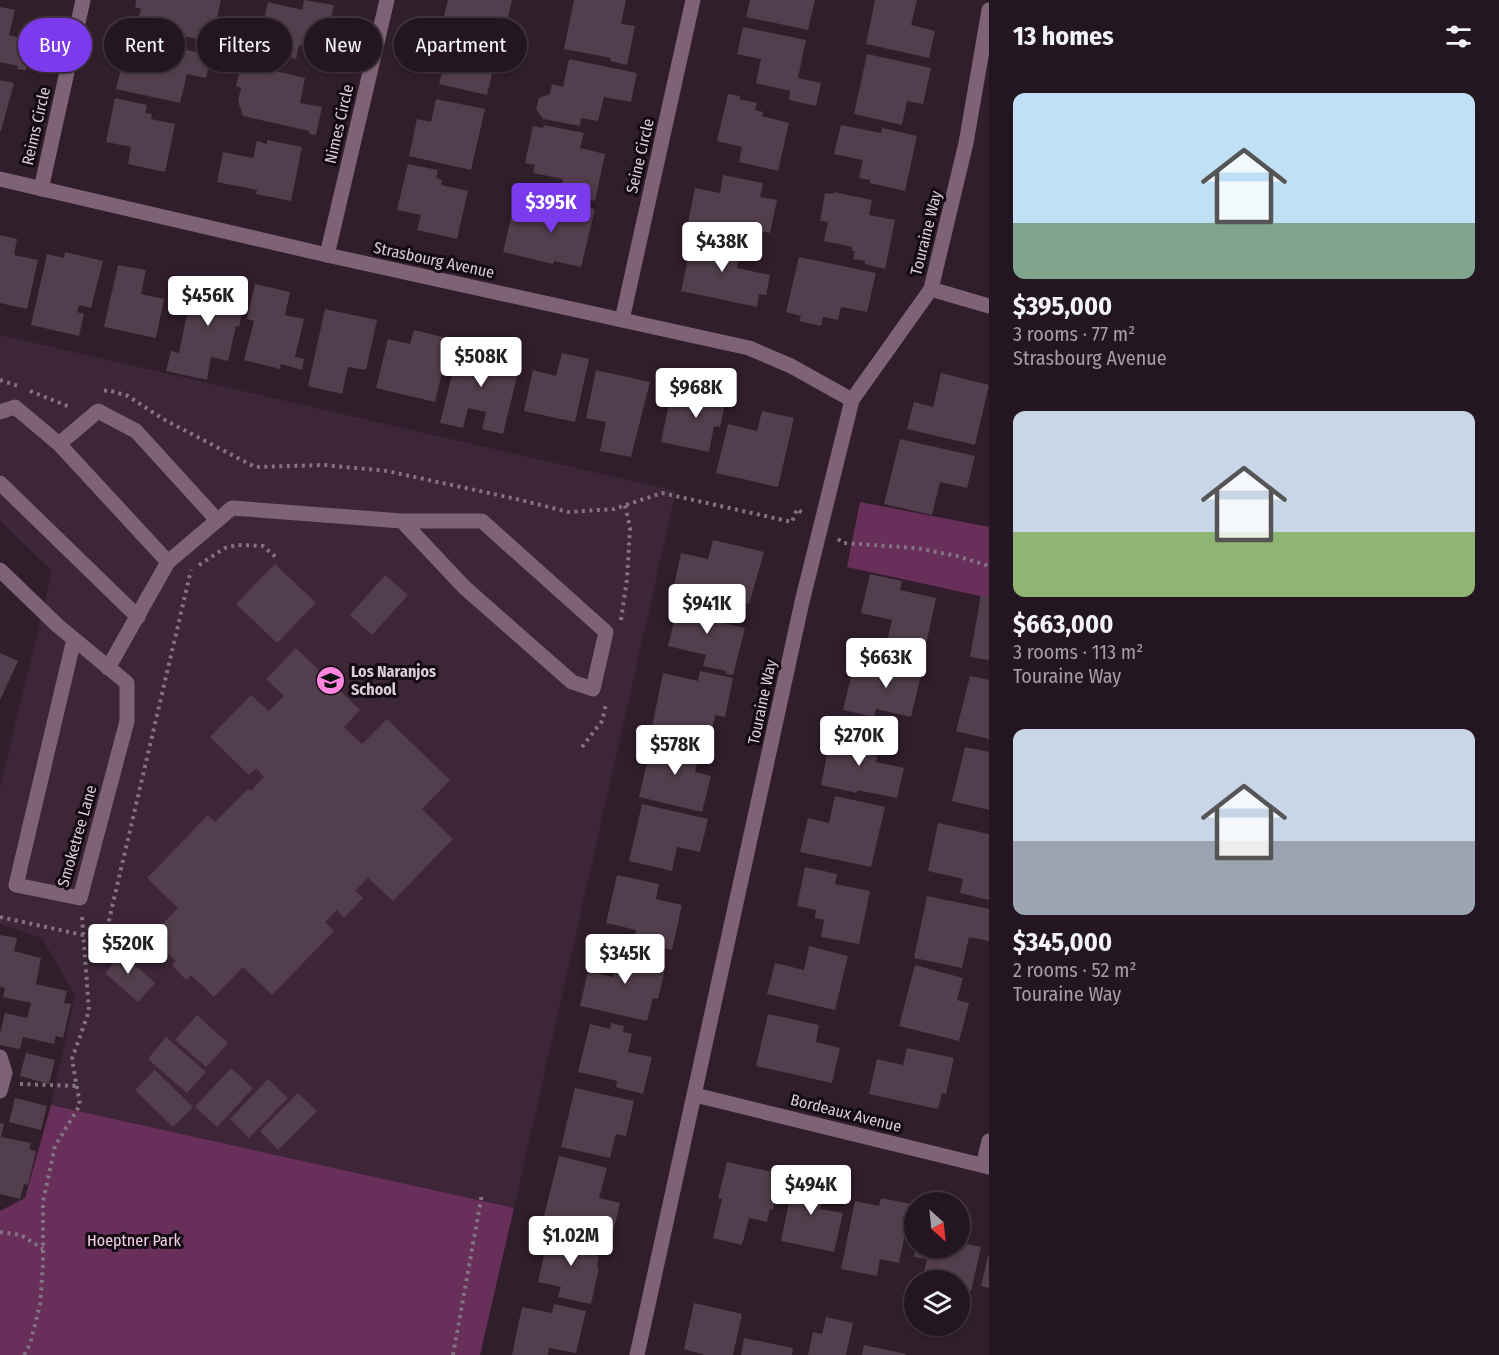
<!DOCTYPE html>
<html lang="en">
<head>
<meta charset="utf-8">
<style>
	:root { --surface:#241620; --page:#30232d; --text:#f1f3f6; --muted:#a39fa5; --line:#41353e; --accent:#7c3aed }
	body { margin:0; font-family:"Fira Sans Condensed",sans-serif; background:var(--page); color:var(--text); height:100vh; display:flex; flex-direction:column; font-size:22px; white-space:nowrap }
	* { box-sizing:border-box; margin:0 }
	p { font-size:20px; color:var(--muted) }
	.icon { flex:none; width:33px; height:33px; fill:none; stroke:currentColor; stroke-width:2; stroke-linecap:round; stroke-linejoin:round }
	.map { position:relative; flex:1; overflow:hidden }
	.details { display:flex; flex-direction:column; background:var(--surface); width:510px }
	.details>* { flex:none }
	.guide { position:absolute; left:18px; top:18px; width:570px; height:54px; display:flex; gap:12px }
	.needle { width:39px; rotate:153deg }
	.tools { position:absolute; left:904px; top:1192px; display:grid; gap:12px }
	.tools a { display:grid; place-items:center; width:66px; height:66px; border-radius:50%; background:var(--surface); box-shadow:0 2px 4px #0004,0 0 0 2px var(--line); font-size:30px }
	.price { position:absolute; translate:-50% -51px; padding:0 14px; border-radius:6px; background:#fff; color:#222; font-size:20px; line-height:39px; filter:drop-shadow(0 2px 3px #0008) }
	.price::after { content:''; position:absolute; left:50%; top:36px; width:18px; height:14px; margin-left:-9px; background:inherit; clip-path:polygon(0 0,100% 0,50% 100%) }
	.price.selected { background:var(--accent); color:#fff }
	ul { padding:0; list-style:none }
	li { display:grid; align-content:center; gap:12px; height:318px; padding:0 24px }
	li span { display:grid; place-items:center; height:186px; border-radius:12px; color:#555 }
	li>.icon { margin-inline-start:auto }
	span .icon { width:108px; height:108px; fill:#fffc; stroke-width:1 }
	li b { font-size:26px }
	h2 { display:flex; justify-content:space-between; align-items:center; height:72px; padding:0 24px; font-size:26px }
	.chip { padding:0 21px; border-radius:27px; background:var(--surface); box-shadow:0 2px 4px #0004,0 0 0 2px var(--line); font-size:21px; line-height:54px }
	.chip.selected { background:var(--accent); color:#fff }
	main { display:flex; flex:1; min-height:0 }
	.map>svg:first-child { display:block }
</style>
</head>
<body>
<main>
<div class="map">
<svg width="989" height="1355" viewBox="0 0 989 1355">
	<rect width="100%" height="100%" fill="#301e2b"/>
	<!-- built -->
	<polygon fill="#3d2637" points="0,335 676,491 514,1208 51,1105 75,996 42,938 0,924 0,788 52,571 0,521"/>
	<!-- green -->
	<g fill="#672f5a">
		<polygon points="860,502 989,527 989,598 847,567"/>
		<polygon points="51,1105 514,1208 480,1355 0,1355 0,1211 25,1198"/>
	</g>
	<!-- building -->
	<g fill="#523e4c">
		<polygon points="136,0 221,0 213,36 199,33 197,39 137,25 141,9 135,7"/>
		<polygon points="304,0 334,5 324,50 299,45 296,59 257,50 268,2 302,10"/>
		<polygon points="448,0 512,0 504,34 443,20"/>
		<polygon points="574,0 626,0 621,24 635,26 627,65 610,61 611,58 564,49"/>
		<polygon points="750,0 815,0 808,30 746,17"/>
		<polygon points="875,0 917,0 911,25 935,31 929,58 866,44"/>
		<polygon points="0,7 15,10 9,35 32,40 26,70 17,69 18,66 0,62"/>
		<polygon points="429,27 463,34 461,40 498,48 487,95 439,84 444,66 421,61"/>
		<polygon points="743,27 806,40 798,78 821,83 816,106 789,100 790,91 756,83 761,59 737,54"/>
		<polygon points="154,43 211,55 206,78 187,74 180,103 116,89 123,61 149,67"/>
		<polygon points="867,54 931,68 923,104 907,101 902,125 854,114"/>
		<polygon points="569,59 637,73 631,102 604,97 598,121 581,118 580,126 543,119 536,109 539,98 550,94 552,84 563,87"/>
		<polygon points="242,62 276,69 276,71 305,78 300,103 322,107 316,135 309,134 309,131 243,116 238,101 241,88 236,86"/>
		<polygon points="0,80 14,83 1,131 0,131"/>
		<polygon points="728,94 740,96 739,99 757,103 755,110 763,112 762,116 789,123 778,171 739,162 742,147 717,141"/>
		<polygon points="115,98 147,105 145,113 152,114 151,119 175,124 165,172 128,164 131,147 106,142"/>
		<polygon points="436,99 485,109 471,170 409,156 417,119 431,122"/>
		<polygon points="544,125 584,133 580,148 605,154 595,201 564,192 566,184 562,184 563,179 533,173 535,165 525,163 533,126 543,128"/>
		<polygon points="841,125 881,133 882,128 917,136 905,191 870,183 870,180 859,178 863,160 834,154"/>
		<polygon points="267,140 302,147 291,201 256,194 257,190 217,182 223,152 253,158 257,141 267,144"/>
		<polygon points="408,164 438,170 436,178 442,180 441,185 468,191 457,239 417,230 421,215 397,210"/>
		<polygon points="723,175 763,183 760,197 777,200 770,233 724,224 723,231 688,223 695,188 720,193"/>
		<polygon points="834,192 872,200 869,215 895,220 885,269 865,264 865,261 853,259 855,251 852,251 852,247 824,241 828,222 820,221 825,193 833,194"/>
		<polygon points="561,201 595,209 581,267 554,261 553,264 503,252 513,210 541,217 545,203 560,207"/>
		<polygon points="0,235 17,239 14,255 38,260 27,309 0,303"/>
		<polygon points="693,237 715,243 716,238 743,243 737,268 770,275 766,295 759,294 757,307 681,291"/>
		<polygon points="65,252 103,261 91,308 79,305 77,312 84,314 79,336 31,325 47,254 64,258"/>
		<polygon points="799,257 876,273 867,312 841,307 838,320 823,317 821,326 799,321 801,316 786,312"/>
		<polygon points="118,265 146,270 141,294 164,299 156,338 104,327"/>
		<polygon points="193,278 247,289 239,327 236,326 228,361 211,357 207,380 166,371 171,351 179,353 187,314 184,314"/>
		<polygon points="255,284 290,292 285,315 304,319 295,357 304,359 302,370 281,364 280,369 244,360 254,321 247,319"/>
		<polygon points="325,309 377,320 366,370 348,367 342,394 308,386"/>
		<polygon points="414,330 450,339 435,402 376,388 388,339 410,344"/>
		<polygon points="460,342 488,349 482,374 485,374 489,356 494,357 495,351 516,357 514,363 520,364 503,434 482,429 486,412 468,408 463,428 440,423"/>
		<polygon points="562,353 589,359 575,422 524,411 533,370 556,376"/>
		<polygon points="596,370 650,382 631,457 600,451 606,422 586,418"/>
		<polygon points="941,373 989,385 975,445 907,429 914,402 933,407"/>
		<polygon points="694,383 728,390 720,427 714,426 709,452 661,442 669,403 689,407"/>
		<polygon points="762,411 794,418 778,487 716,473 728,424 757,431"/>
		<polygon points="900,439 975,456 967,488 940,482 932,515 884,504"/>
		<polygon points="713,540 764,552 749,604 674,586 681,553 708,559"/>
		<polygon points="275,564 316,603 277,643 236,604"/>
		<polygon points="870,574 902,581 900,590 936,598 924,654 886,646 892,620 861,613"/>
		<polygon points="385,575 408,595 372,635 350,615"/>
		<polygon points="981,595 989,597 989,660 970,657"/>
		<polygon points="680,598 722,608 719,622 745,628 733,675 726,674 726,671 703,666 706,655 668,646"/>
		<polygon points="296,648 360,710 344,727 362,744 387,719 450,780 422,809 453,839 393,901 368,878 355,891 363,898 344,918 337,910 325,922 334,931 272,995 243,967 214,997 191,975 186,980 172,965 176,961 151,936 178,908 147,878 208,815 215,822 248,789 251,791 264,777 256,768 249,775 210,737 251,695 269,711 284,696 266,679"/>
		<polygon points="0,653 18,661 0,700"/>
		<polygon points="888,655 924,662 911,717 876,709 874,717 843,710 852,673 873,677 875,667 885,669"/>
		<polygon points="700,671 733,678 725,717 715,715 710,740 652,727 663,673 698,681"/>
		<polygon points="970,676 989,680 989,739 956,731"/>
		<polygon points="832,731 880,741 876,762 904,768 897,798 857,790 857,793 821,785"/>
		<polygon points="653,737 701,748 695,772 711,776 702,812 639,797"/>
		<polygon points="965,747 989,752 989,810 952,801"/>
		<polygon points="835,796 885,807 871,867 800,852 808,818 829,823"/>
		<polygon points="642,804 708,819 700,852 677,847 672,871 629,861"/>
		<polygon points="938,823 989,834 989,900 960,893 963,879 928,871"/>
		<polygon points="805,867 837,874 835,884 870,891 859,944 821,937 824,920 815,918 816,910 797,906"/>
		<polygon points="617,875 659,884 656,899 682,905 672,950 633,942 636,930 606,923"/>
		<polygon points="927,896 989,909 989,941 969,937 962,968 914,958"/>
		<polygon points="0,935 17,938 14,951 41,958 36,984 67,991 64,1003 71,1004 63,1038 56,1036 54,1044 23,1037 20,1049 0,1045 0,1034 5,1013 27,1018 31,1003 3,997 5,988 0,987"/>
		<polygon points="611,946 662,957 660,968 665,969 658,999 653,998 647,1021 580,1006 588,971 613,977 616,967 607,965"/>
		<polygon points="809,946 848,956 835,1010 767,994 775,963 804,970"/>
		<polygon points="114,947 155,983 138,1002 105,973 113,964 105,958"/>
		<polygon points="915,965 963,978 957,1000 969,1003 959,1041 899,1026"/>
		<polygon points="768,1014 819,1025 816,1042 840,1048 832,1083 756,1066"/>
		<polygon points="197,1015 228,1043 206,1067 175,1040"/>
		<polygon points="611,1023 624,1026 623,1032 632,1034 628,1052 652,1057 643,1094 616,1087 617,1081 578,1072 590,1024 610,1029"/>
		<polygon points="166,1037 206,1072 187,1093 148,1059"/>
		<polygon points="907,1048 954,1058 946,1094 942,1093 938,1109 869,1094 877,1059 903,1065"/>
		<polygon points="26,1053 55,1060 49,1084 20,1076"/>
		<polygon points="231,1068 253,1088 217,1127 195,1107"/>
		<polygon points="155,1070 193,1107 173,1127 135,1090"/>
		<polygon points="268,1079 288,1098 249,1138 230,1119"/>
		<polygon points="575,1088 634,1101 626,1136 616,1134 610,1158 561,1147"/>
		<polygon points="298,1093 317,1111 278,1150 260,1131"/>
		<polygon points="15,1098 47,1106 41,1130 9,1122"/>
		<polygon points="0,1123 4,1124 1,1137 31,1143 29,1149 36,1151 28,1185 24,1184 20,1199 0,1194"/>
		<polygon points="559,1156 607,1168 599,1198 620,1203 613,1232 544,1216"/>
		<polygon points="727,1162 781,1174 773,1210 770,1209 767,1222 749,1218 742,1245 713,1238 722,1199 718,1198"/>
		<polygon points="795,1174 826,1180 820,1209 843,1213 834,1252 781,1241"/>
		<polygon points="881,1198 911,1204 899,1263 880,1259 877,1276 841,1269 855,1201 879,1206"/>
		<polygon points="960,1216 972,1219 967,1244 981,1247 971,1291 960,1288 960,1281 922,1280 927,1259 914,1257 916,1248 960,1248"/>
		<polygon points="549,1233 599,1243 596,1256 599,1256 597,1267 599,1268 591,1304 558,1297 561,1287 538,1282"/>
		<polygon points="988,1256 989,1256 989,1288 981,1286"/>
		<polygon points="694,1303 742,1314 733,1355 704,1355 684,1349"/>
		<polygon points="554,1304 586,1311 576,1353 549,1348 548,1355 512,1355 522,1307 552,1313"/>
		<polygon points="826,1317 853,1323 846,1355 808,1355 813,1332 822,1334"/>
		<polygon points="744,1338 793,1348 792,1355 741,1355"/>
		<polygon points="864,1345 906,1354 906,1355 862,1355"/>
	</g>
	<g fill="none" stroke-linecap="round" stroke-linejoin="round">
		<!-- path -->
		<g stroke="#83747f" stroke-width="4" stroke-dasharray="3 4.5" stroke-linecap="butt">
			<polyline points="0,380 18,386"/>
			<polyline points="30,391 70,407"/>
			<polyline points="104,391 108,390 128,396 163,419 255,467 324,465 387,471 521,500 568,512 614,509 662,493 792,522 797,509 805,515"/>
			<polyline points="838,539 843,543 916,548 957,556 989,566"/>
			<polyline points="199,565 225,548 238,545 263,546 278,559"/>
			<polyline points="621,620 627,579 630,528 625,505"/>
			<polyline points="582,747 602,721 606,704"/>
			<polyline points="0,917 83,935 106,933 191,570"/>
			<polyline points="20,1084 77,1086"/>
			<polyline points="0,1232 21,1235 43,1249"/>
			<polyline points="24,1355 30,1344 40,1305 43,1265 43,1202 55,1146 80,1105 72,1059 89,1011 82,917"/>
			<polyline points="453,1355 482,1194"/>
		</g>
		<!-- minor -->
		<g stroke="#7e6276" stroke-width="15">
			<polyline points="0,179 327,255 749,348 791,366 852,400"/>
			<polyline points="41,189 83,0"/>
			<polyline points="327,255 387,0"/>
			<polyline points="931,289 989,306"/>
			<polyline points="622,320 693,0"/>
			<polyline points="0,412 15,407 59,444 168,562 108,668"/>
			<polyline points="59,444 98,411 136,431 217,520"/>
			<polyline points="0,483 138,617"/>
			<polyline points="168,562 232,508 402,521 482,521 606,632 593,689 572,682 464,587 402,521"/>
			<polyline points="0,570 57,625 127,683 127,721 80,898 16,885 74,639"/>
			<polyline points="0,1057 5,1073 0,1091"/>
			<polyline points="695,1095 989,1167"/>
			<polyline points="983,1165 989,1141"/>
			<polyline points="637,1355 802,602 852,400 931,289 966,143 989,10"/>
		</g>
	</g>
	<!-- icons -->
	<defs>
		<symbol id="school-disc" viewBox="-11 -11 22 22"><circle r="9.5" fill="#fe86e1" stroke="#130b11"/><path d="M0-5L7-2L0 1L-7-2ZM-4 1L0 2.5L4 1V4Q0 6-4 4Z" fill="#111"/></symbol>
	</defs>
	<g fill-rule="evenodd">
		<use href="#school-disc" x="314" y="664" width="33" height="33"/>
	</g>
	<g text-anchor="middle" dominant-baseline="central" stroke-width="6" stroke-linejoin="round" paint-order="stroke">
		<!-- street labels -->
		<g font-size="16" fill="#daced7" stroke="#130b11">
			<text transform="translate(339 124) rotate(-77)">Nimes Circle</text>
			<text transform="translate(36 126) rotate(-77)">Reims Circle</text>
			<text transform="translate(640 156) rotate(-77)">Seine Circle</text>
			<text transform="translate(926 233) rotate(-76)">Touraine Way</text>
			<text transform="translate(434 260) rotate(12)">Strasbourg Avenue</text>
			<text transform="translate(762 702) rotate(-78)">Touraine Way</text>
			<text transform="translate(77 836) rotate(-74)">Smoketree Lane</text>
			<text transform="translate(846 1113) rotate(14)">Bordeaux Avenue</text>
		</g>
		<!-- poi labels -->
		<g font-size="16" font-weight="bold" fill="#daced7" stroke="#130b11" text-anchor="start">
			<text x="351" y="671">Los Naranjos<tspan x="351" dy="18">School</tspan></text>
		</g>
		<!-- park labels -->
		<g font-size="16" fill="#f5d0ea" stroke="#130b11">
			<text x="134" y="1240">Hoeptner Park</text>
		</g>
	</g>
</svg>
<div class="tools">
<a><svg class="needle" viewBox="-14 -14 28 28"><path d="M0-13l5 13h-10z" fill="#e53935"/><path d="M0 13l5-13h-10z" fill="#a39fa5"/></svg></a>
<a><svg class="icon" aria-label="layers" viewBox="0 0 24 24"><path d="M12 4l9 5-9 5-9-5zM3 14l9 5 9-5"/></svg></a>
</div>
<b class="price selected" style="left:551px;top:234px">$395K</b>
<b class="price" style="left:722px;top:273px">$438K</b>
<b class="price" style="left:208px;top:327px">$456K</b>
<b class="price" style="left:481px;top:388px">$508K</b>
<b class="price" style="left:696px;top:419px">$968K</b>
<b class="price" style="left:707px;top:635px">$941K</b>
<b class="price" style="left:886px;top:689px">$663K</b>
<b class="price" style="left:859px;top:767px">$270K</b>
<b class="price" style="left:675px;top:776px">$578K</b>
<b class="price" style="left:128px;top:975px">$520K</b>
<b class="price" style="left:625px;top:985px">$345K</b>
<b class="price" style="left:811px;top:1216px">$494K</b>
<b class="price" style="left:571px;top:1267px">$1.02M</b>
<div class="guide">
<a class="chip selected">Buy</a>
<a class="chip">Rent</a>
<a class="chip">Filters</a>
<a class="chip">New</a>
<a class="chip">Apartment</a>
</div>
</div>
<section class="details">
<h2>13 homes<svg class="icon" aria-label="filters" viewBox="0 0 24 24"><path d="M4 7h16M4 17h16"/><circle cx="9" cy="7" r="2"/><circle cx="15" cy="17" r="2"/></svg></h2>
<ul>
<li><span style="background:linear-gradient(#bfe0f5 70%,#7fa58c 0)"><svg class="icon" aria-label="home" viewBox="0 0 24 24"><path d="M3 11l9-7 9 7M6 9v11h12V9"/></svg></span><div><b>$395,000</b><p>3 rooms · 77 m²</p><p>Strasbourg Avenue</p></div></li>
<li><span style="background:linear-gradient(#c9d6e8 65%,#8fb573 0)"><svg class="icon" aria-label="home" viewBox="0 0 24 24"><path d="M3 11l9-7 9 7M6 9v11h12V9"/></svg></span><div><b>$663,000</b><p>3 rooms · 113 m²</p><p>Touraine Way</p></div></li>
<li><span style="background:linear-gradient(#c9d6e8 60%,#9aa5b1 0)"><svg class="icon" aria-label="home" viewBox="0 0 24 24"><path d="M3 11l9-7 9 7M6 9v11h12V9"/></svg></span><div><b>$345,000</b><p>2 rooms · 52 m²</p><p>Touraine Way</p></div></li>
</ul>
</section>
</main>
</body>
</html>
